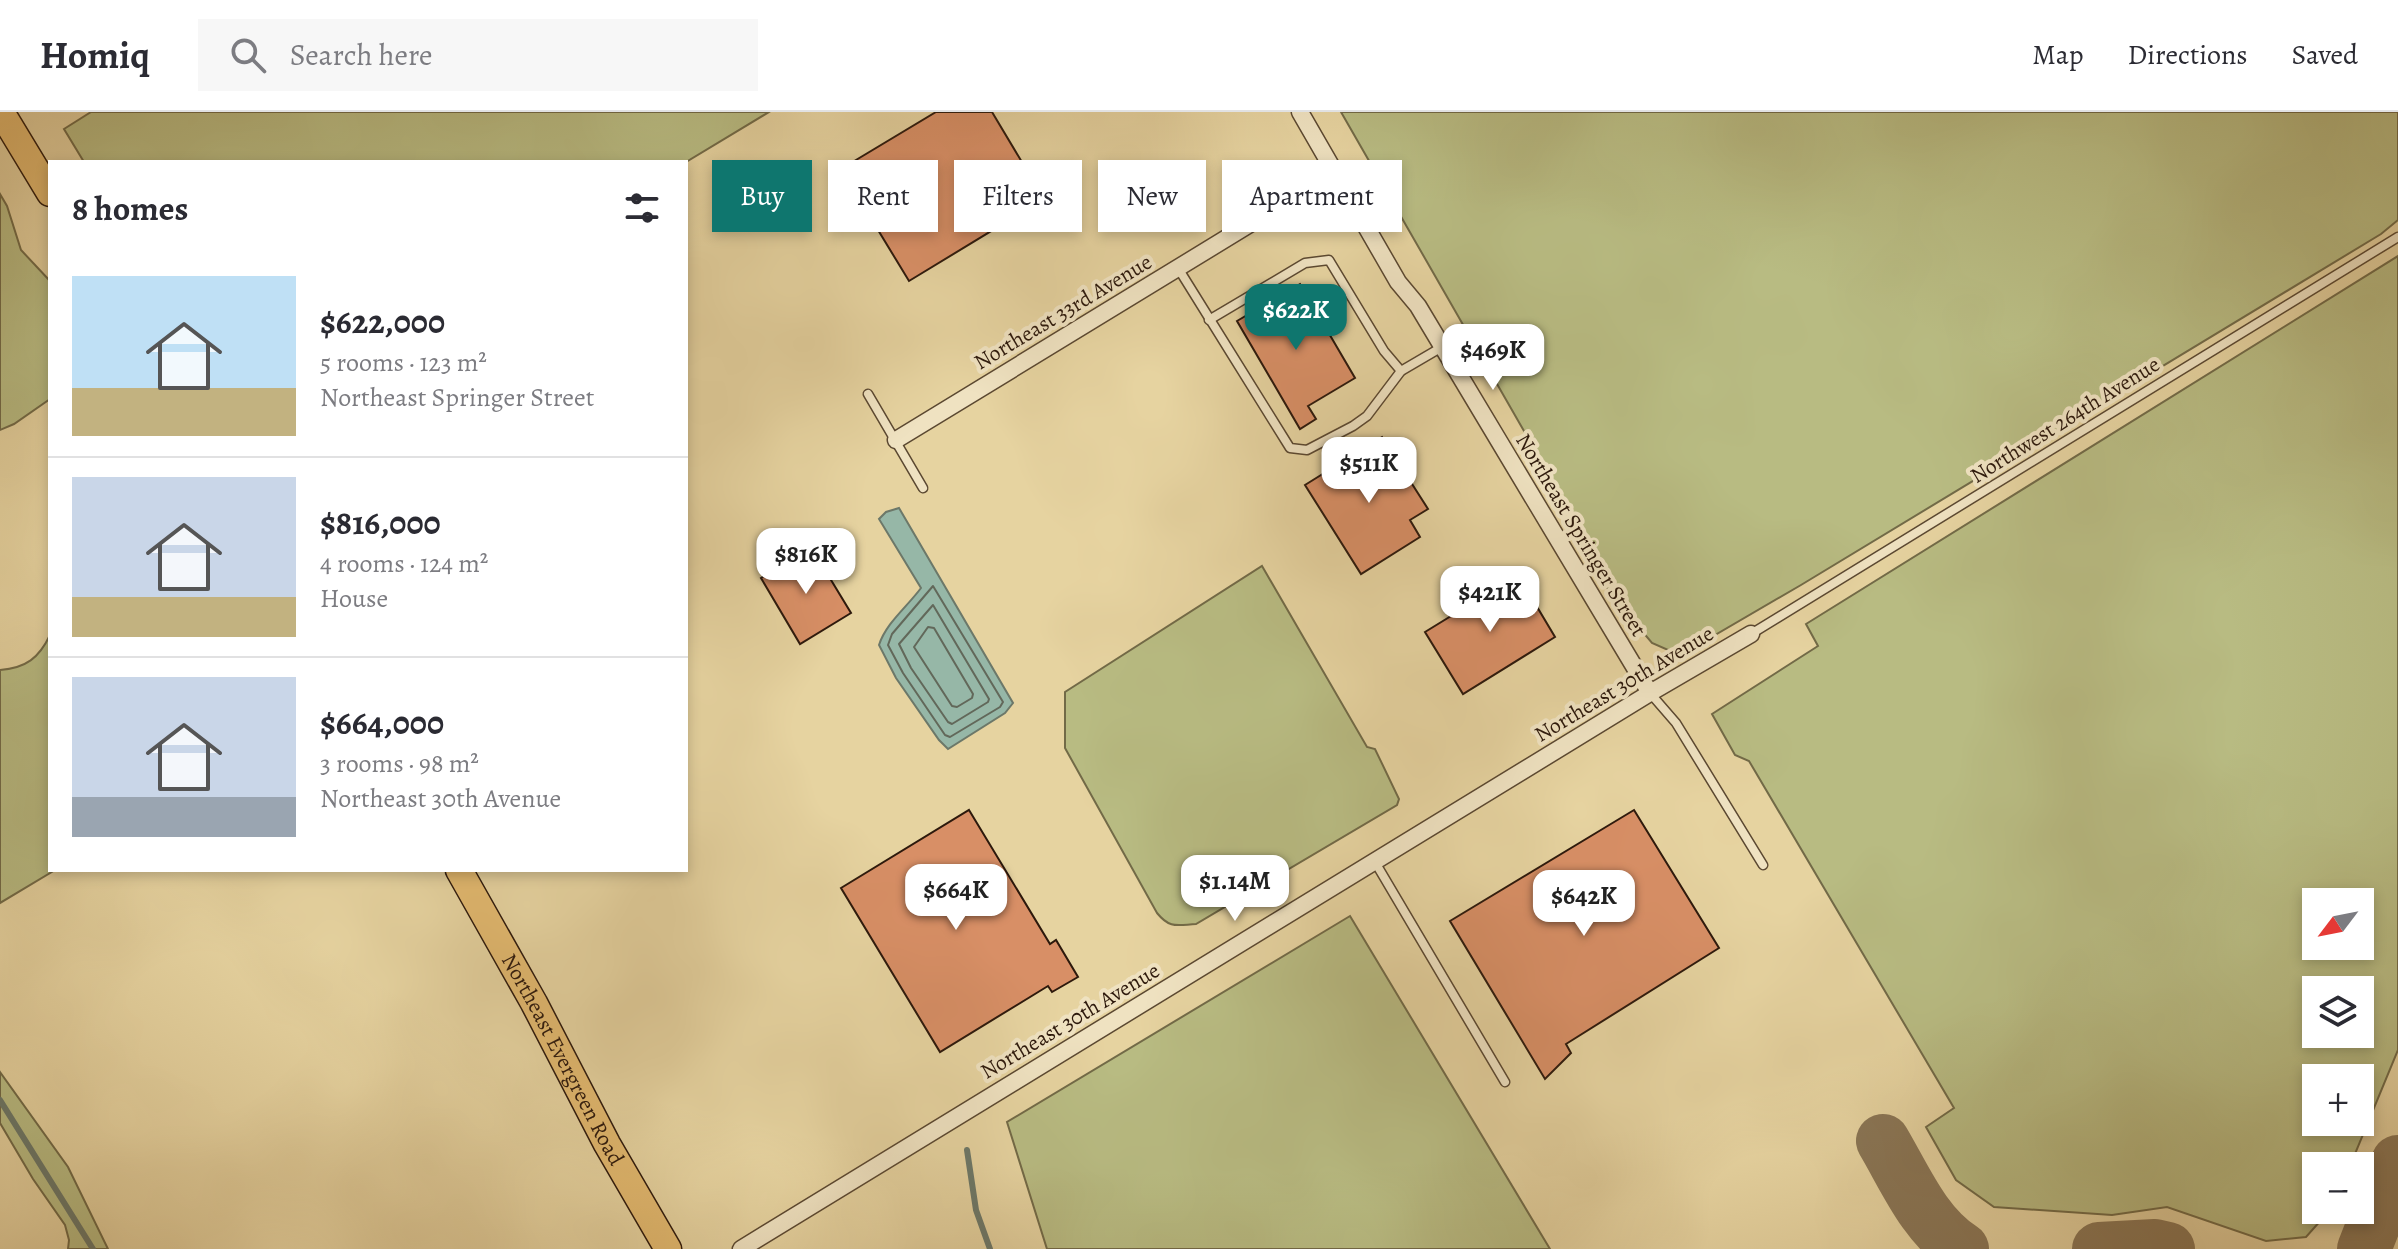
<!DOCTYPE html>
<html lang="en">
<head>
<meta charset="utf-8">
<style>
	:root { --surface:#fff; --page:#f7f7f7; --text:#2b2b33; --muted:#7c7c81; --line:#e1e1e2; --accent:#0f766e }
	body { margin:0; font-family:Alegreya,serif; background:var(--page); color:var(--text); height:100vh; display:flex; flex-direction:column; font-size:30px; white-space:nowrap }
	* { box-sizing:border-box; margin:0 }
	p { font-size:26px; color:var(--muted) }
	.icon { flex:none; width:44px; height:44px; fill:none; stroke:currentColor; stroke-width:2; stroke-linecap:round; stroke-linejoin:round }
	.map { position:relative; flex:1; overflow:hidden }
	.side { position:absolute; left:48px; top:48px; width:640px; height:712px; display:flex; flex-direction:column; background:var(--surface); border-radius:0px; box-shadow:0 4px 12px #0003 }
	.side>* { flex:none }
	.guide { position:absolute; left:712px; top:48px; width:760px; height:72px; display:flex; gap:16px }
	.needle { width:52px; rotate:238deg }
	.tools { position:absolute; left:2302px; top:776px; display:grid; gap:16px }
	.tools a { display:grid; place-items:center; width:72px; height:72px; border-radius:0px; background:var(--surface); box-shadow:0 4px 12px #0003; font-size:40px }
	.price { position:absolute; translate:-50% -68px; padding:0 18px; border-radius:16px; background:#fff; color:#222; font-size:26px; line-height:52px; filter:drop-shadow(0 2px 4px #0008) }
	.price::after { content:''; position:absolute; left:50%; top:48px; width:24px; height:18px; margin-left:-12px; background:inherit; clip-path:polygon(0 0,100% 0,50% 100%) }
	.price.current { background:var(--accent); color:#fff }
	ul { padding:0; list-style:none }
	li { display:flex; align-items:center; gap:24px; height:200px; padding:0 24px }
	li+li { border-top:2px solid var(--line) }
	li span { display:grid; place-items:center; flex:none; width:224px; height:160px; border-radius:0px; color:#555 }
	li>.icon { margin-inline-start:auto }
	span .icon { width:96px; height:96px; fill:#fffc; stroke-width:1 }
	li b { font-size:34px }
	h2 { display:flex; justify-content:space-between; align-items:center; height:96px; padding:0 24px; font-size:34px }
	.tag { padding:0 28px; border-radius:0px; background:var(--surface); box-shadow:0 4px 12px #0003; font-size:28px; line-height:72px }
	.tag.current { background:var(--accent); color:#fff }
	header { display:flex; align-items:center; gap:48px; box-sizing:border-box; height:112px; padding:0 40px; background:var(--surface); border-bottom:2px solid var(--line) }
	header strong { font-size:38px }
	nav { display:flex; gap:44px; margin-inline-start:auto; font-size:28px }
	.search { width:560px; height:72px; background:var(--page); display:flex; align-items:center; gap:20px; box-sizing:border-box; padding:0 28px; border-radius:0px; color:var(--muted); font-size:30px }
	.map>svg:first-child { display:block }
</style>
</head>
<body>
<header>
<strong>Homiq</strong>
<div class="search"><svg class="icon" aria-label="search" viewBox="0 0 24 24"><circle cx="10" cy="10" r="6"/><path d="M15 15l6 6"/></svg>Search here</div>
<nav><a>Map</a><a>Directions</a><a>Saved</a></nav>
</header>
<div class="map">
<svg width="2398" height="1137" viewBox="0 0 2398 1137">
	<rect width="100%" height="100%" fill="#e6d3a0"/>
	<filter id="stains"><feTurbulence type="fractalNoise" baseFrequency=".0025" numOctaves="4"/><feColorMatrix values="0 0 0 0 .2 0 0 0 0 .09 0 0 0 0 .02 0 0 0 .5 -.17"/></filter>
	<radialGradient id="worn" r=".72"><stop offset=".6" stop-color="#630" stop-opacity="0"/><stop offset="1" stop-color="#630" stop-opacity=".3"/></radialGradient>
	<!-- green -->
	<g fill="#b8bb82" stroke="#726a47" stroke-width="2" fill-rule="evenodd">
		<polygon points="91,0 769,0 686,50 84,50 64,17"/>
		<polygon points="1341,0 2398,0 2398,108 2381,122 1801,473 1691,537 1668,538 1652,531 1608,479 1551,366"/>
		<polygon points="0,82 7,94 21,138 50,169 50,287 14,312 0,318"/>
		<path d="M2398 144V938L2350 1054H2316V1098H2330L2306 1125 2266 1129 2167 1095 2112 1103 1994 1095 1956 1068 1926 1015 1954 996 1749 649 1735 643 1712 602 1818 534 1806 512ZM2360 790V834H2316V790ZM2316 878H2360V922H2316ZM2360 966V1010H2316V966Z"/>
		<path d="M1262 454 1367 635 1375 637 1399 687 1397 693 1196 812C1177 813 1170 817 1157 801L1065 636V580Z"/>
		<path d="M50 523V758H55L0 791V558C26 556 39 546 50 523Z"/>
		<polygon points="1350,804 1550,1137 1047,1137 1007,1010"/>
		<polygon points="0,960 68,1055 108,1137 68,1137 69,1128 65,1113 33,1067 0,1011"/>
	</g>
	<!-- water -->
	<path fill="#96b7a7" stroke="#6c7869" stroke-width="2" d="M899 396 1013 591 1005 601 948 637 939 628 896 566 879 533C886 511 907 495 921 476L879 407 886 400Z"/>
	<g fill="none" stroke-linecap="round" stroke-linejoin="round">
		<!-- shore -->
		<g stroke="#62685a" stroke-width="2">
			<polygon points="933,474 1003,590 1000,595 950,625 945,623 903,561 888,533 892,522"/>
			<polygon points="933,493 989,587 988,590 952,612 948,610 911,556 899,532"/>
			<polygon points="928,515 934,516 973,582 972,586 957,595 952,594 914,535"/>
		</g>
		<!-- stream -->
		<g stroke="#6c7869" stroke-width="6">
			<polyline points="0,988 93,1137"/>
			<polyline points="967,1038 976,1098 990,1137"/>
		</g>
		<!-- taxiway -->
		<g stroke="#8a7656" stroke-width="54">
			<path d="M1883 1029C1905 1066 1924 1113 1962 1137"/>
			<polyline points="2099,1137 2155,1134 2168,1137"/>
			<polyline points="2364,1137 2398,1050"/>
		</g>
	</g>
	<!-- building -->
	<g fill="#d88f66" stroke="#2d190c" stroke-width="2">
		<polygon points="936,0 992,0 1044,87 909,169 841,57"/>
		<polygon points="1300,172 1355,266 1308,294 1316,307 1300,317 1237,209"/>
		<polygon points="1382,325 1428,397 1410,408 1420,425 1361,462 1305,373"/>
		<polygon points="811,435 851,501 800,532 761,466"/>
		<polygon points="1518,463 1555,525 1463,582 1425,520"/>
		<polygon points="969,698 1050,832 1056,828 1078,865 1052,880 1048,874 940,940 841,776"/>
		<polygon points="1634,698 1719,836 1566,932 1571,941 1545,967 1450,809"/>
	</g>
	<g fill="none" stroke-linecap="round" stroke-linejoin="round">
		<defs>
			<g id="lane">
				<polyline points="1178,156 1290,336 1307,338 1353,314 1367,304 1401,259 1442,235"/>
				<polyline points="1209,208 1305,151 1329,148 1384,239 1401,259"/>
				<polyline points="868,282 923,376"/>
				<polyline points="1751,522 2398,125"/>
				<polyline points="1650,581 1676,611 1763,753"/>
				<polyline points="1375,750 1505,970"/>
			</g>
			<g id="street">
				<polyline points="1300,0 1398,170 1418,194 1650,581"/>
				<polyline points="896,328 1335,60"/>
				<polyline points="741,1137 1650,581 1751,522"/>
			</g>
			<g id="primary">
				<polyline points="1,0 50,81"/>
				<path id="s1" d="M459 758 534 891 607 1032 668 1137"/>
			</g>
		</defs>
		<!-- lane casing -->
		<use href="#lane" stroke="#5b4831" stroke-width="11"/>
		<!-- street casing -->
		<use href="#street" stroke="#5b4831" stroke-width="19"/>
		<!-- primary casing -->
		<use href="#primary" stroke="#2d190c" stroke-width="29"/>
		<!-- lane -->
		<use href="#lane" stroke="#efe2c1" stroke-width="8"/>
		<!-- street -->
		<use href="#street" stroke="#efe2c1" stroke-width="16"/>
		<!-- primary -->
		<use href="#primary" stroke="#e3ba70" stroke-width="26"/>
	</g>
	<g text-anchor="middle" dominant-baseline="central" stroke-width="8" stroke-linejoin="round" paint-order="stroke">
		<!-- street labels -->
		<g font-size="22" fill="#2d190c" stroke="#efe2c1">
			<text transform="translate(1063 200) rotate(-31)">Northeast 33rd Avenue</text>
			<text transform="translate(2065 308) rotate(-32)">Northwest 264th Avenue</text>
			<text transform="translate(1581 423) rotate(59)">Northeast Springer Street</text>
			<text transform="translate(1624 572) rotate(-31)">Northeast 30th Avenue</text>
			<text transform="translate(1070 909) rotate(-31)">Northeast 30th Avenue</text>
			<text stroke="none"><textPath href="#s1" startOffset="216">Northeast Evergreen Road</textPath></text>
		</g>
	</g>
	<rect width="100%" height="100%" filter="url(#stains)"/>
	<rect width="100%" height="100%" fill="url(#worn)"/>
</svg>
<div class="tools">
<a><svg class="needle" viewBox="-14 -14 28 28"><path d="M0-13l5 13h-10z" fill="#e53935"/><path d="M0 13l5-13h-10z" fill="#7c7c81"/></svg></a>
<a><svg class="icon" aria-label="layers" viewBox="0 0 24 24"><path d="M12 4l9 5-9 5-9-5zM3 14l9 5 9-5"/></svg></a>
<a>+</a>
<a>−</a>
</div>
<b class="price current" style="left:1296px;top:240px">$622K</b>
<b class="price" style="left:1493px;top:280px">$469K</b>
<b class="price" style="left:1369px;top:393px">$511K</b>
<b class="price" style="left:806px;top:484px">$816K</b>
<b class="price" style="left:1490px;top:522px">$421K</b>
<b class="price" style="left:1235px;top:811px">$1.14M</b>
<b class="price" style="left:956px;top:820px">$664K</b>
<b class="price" style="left:1584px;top:826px">$642K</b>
<div class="guide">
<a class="tag current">Buy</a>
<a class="tag">Rent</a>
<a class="tag">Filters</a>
<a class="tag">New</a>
<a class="tag">Apartment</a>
</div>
<section class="side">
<h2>8 homes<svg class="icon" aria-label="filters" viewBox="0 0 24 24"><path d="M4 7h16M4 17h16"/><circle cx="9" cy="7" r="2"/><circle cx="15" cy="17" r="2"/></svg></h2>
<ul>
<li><span style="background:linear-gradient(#bfe0f5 70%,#c2b280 0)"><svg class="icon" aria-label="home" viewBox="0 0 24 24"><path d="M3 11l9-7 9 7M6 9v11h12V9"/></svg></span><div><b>$622,000</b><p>5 rooms · 123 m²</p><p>Northeast Springer Street</p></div></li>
<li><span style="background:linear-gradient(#c9d6e8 75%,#c2b280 0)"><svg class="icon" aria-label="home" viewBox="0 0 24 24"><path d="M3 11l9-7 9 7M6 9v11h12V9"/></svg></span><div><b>$816,000</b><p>4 rooms · 124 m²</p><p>House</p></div></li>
<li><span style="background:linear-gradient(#c9d6e8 75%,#9aa5b1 0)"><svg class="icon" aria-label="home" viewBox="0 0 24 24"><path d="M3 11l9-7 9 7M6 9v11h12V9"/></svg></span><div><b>$664,000</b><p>3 rooms · 98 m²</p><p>Northeast 30th Avenue</p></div></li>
</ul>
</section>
</div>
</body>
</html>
